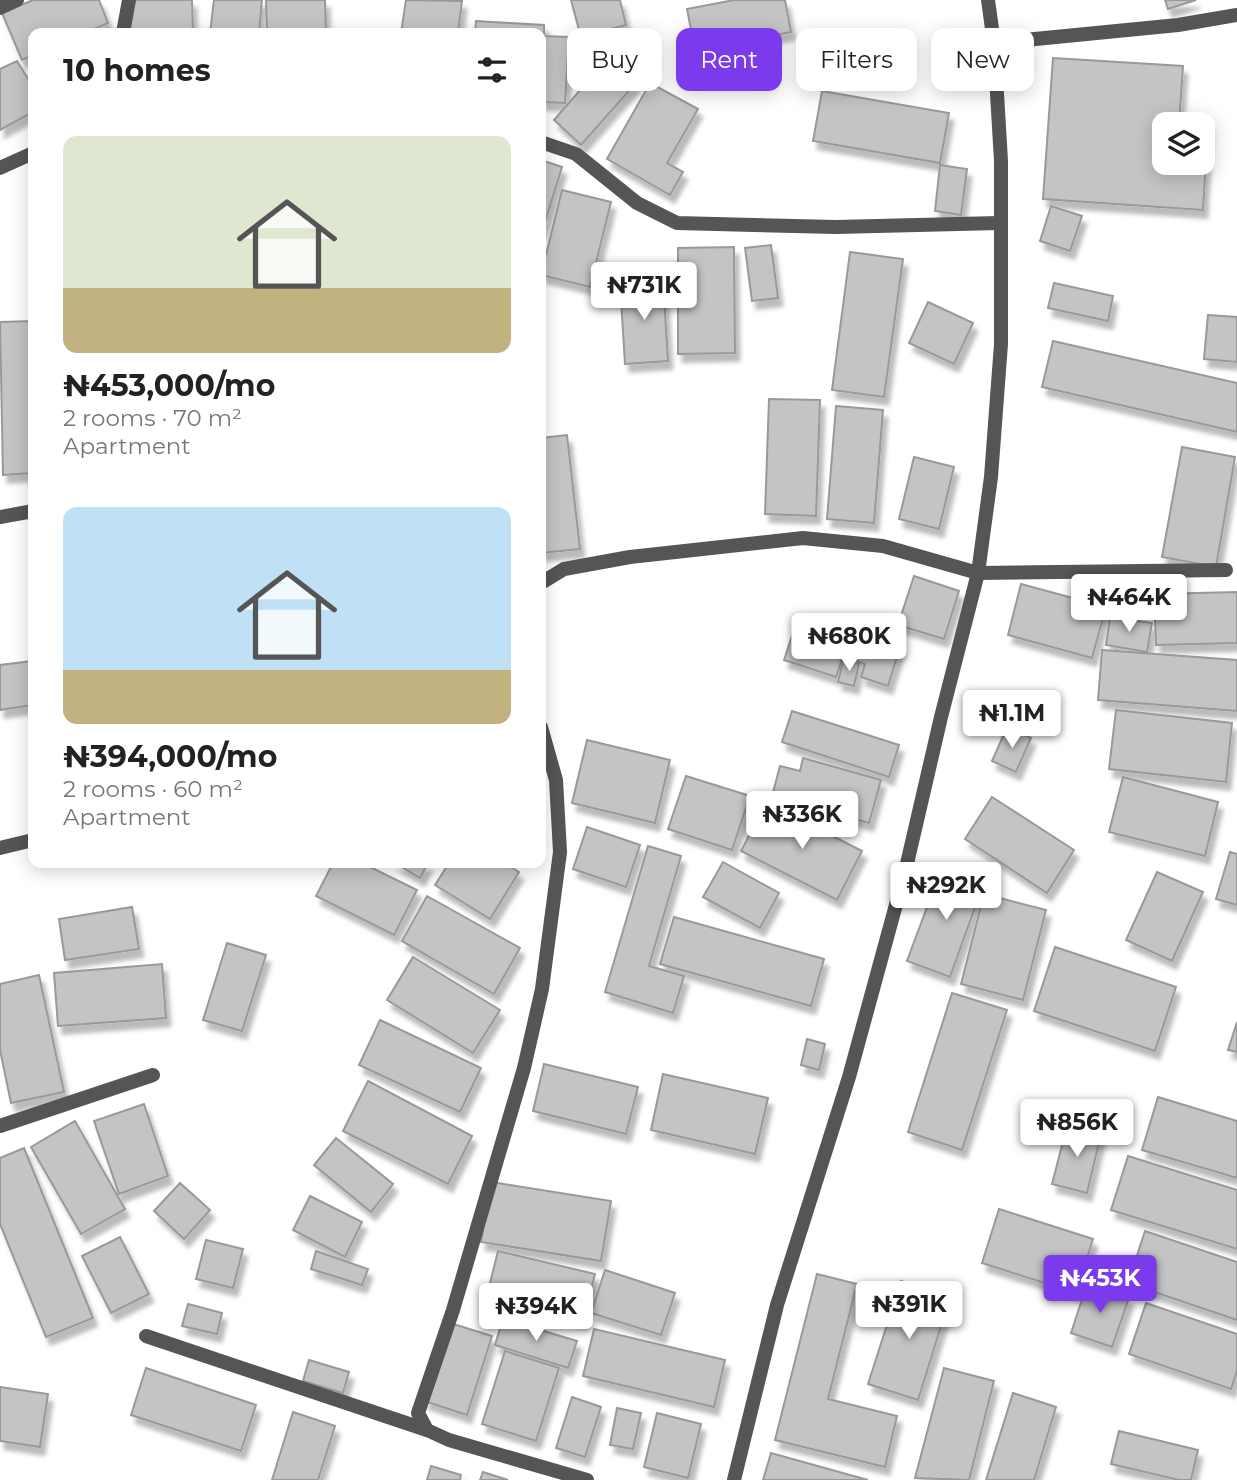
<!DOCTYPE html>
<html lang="en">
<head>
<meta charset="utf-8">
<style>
	:root { --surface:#fff; --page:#f2f2f2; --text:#222; --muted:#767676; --accent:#7c3aed }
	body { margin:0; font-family:Montserrat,sans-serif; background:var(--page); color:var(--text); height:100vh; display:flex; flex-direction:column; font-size:26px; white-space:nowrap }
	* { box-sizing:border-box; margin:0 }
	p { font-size:23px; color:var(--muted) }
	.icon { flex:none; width:38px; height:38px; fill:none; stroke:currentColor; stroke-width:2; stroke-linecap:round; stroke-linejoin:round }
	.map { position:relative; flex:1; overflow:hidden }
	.panel { position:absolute; left:28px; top:28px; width:518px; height:840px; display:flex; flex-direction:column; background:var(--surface); border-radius:14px; box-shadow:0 4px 18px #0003 }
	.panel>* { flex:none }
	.hud { position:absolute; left:567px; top:28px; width:564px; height:63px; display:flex; gap:14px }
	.tools { position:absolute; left:1152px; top:112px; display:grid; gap:14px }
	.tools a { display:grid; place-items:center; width:63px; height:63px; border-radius:14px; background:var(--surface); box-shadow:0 4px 18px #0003; font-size:35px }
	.price { position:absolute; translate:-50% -60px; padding:0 16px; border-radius:7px; background:#fff; color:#222; font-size:23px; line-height:46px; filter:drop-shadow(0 2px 4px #0008) }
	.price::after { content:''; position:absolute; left:50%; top:42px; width:21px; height:16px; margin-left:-10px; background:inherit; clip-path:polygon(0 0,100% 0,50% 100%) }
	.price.active { background:var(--accent); color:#fff }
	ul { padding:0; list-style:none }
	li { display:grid; align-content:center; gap:14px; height:371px; padding:0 35px }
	li span { display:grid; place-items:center; height:217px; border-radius:14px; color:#555 }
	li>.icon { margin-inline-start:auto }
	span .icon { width:126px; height:126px; fill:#fffc; stroke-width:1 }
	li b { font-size:30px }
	h2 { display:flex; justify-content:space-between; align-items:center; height:84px; padding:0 35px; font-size:30px }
	.pill { padding:0 24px; border-radius:14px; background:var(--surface); box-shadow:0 4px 18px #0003; font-size:24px; line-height:63px }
	.pill.active { background:var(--accent); color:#fff }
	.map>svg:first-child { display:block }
</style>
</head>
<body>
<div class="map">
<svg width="1237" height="1480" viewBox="0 0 1237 1480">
	<defs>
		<filter id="shadow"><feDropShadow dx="4.5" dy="8" stdDeviation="2" flood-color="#0004"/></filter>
	</defs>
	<rect width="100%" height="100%" fill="#fff"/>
	<!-- building -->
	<g fill="#c4c4c4" stroke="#999" stroke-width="2" filter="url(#shadow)">
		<polygon points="33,0 99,0 108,23 85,33 33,33 33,55 22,60 2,13"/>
		<polygon points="129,0 192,0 193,33 130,33"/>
		<polygon points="214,0 262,0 259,33 210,33"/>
		<polygon points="266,0 325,0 326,33 267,33"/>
		<polygon points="406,0 462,1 458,33 401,33"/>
		<polygon points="571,0 620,0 626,25 581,37"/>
		<polygon points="734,0 785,0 791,32 695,50 687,9"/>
		<polygon points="1165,0 1196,0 1168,9"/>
		<polygon points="476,21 544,25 544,36 569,37 565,103 541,102 541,33 475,33"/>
		<polygon points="608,58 636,83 581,145 554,120"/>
		<polygon points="1053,58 1183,66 1179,123 1195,124 1164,124 1164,163 1202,163 1202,125 1208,125 1203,210 1043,199"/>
		<polygon points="17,61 33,87 33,112 0,130 0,69"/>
		<polygon points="650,83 698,109 667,163 683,172 670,195 607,159"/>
		<polygon points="822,91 949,113 940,163 813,141"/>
		<polygon points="541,160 562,167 541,235"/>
		<polygon points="940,165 967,169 961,215 935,211"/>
		<polygon points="562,190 611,202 590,287 541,275"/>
		<polygon points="1051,206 1082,216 1070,251 1040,241"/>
		<polygon points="771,245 778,298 752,301 745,248"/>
		<polygon points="734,247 735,353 678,354 678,248"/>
		<polygon points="850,252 903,259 884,397 832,390"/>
		<polygon points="663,280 668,361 625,364 620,284"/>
		<polygon points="1054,283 1113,296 1108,321 1048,308"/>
		<polygon points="928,302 973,323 954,364 909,343"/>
		<polygon points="1208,315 1237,317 1237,362 1204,359"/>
		<polygon points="33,321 33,473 3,475 0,322"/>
		<polygon points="1053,341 1237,383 1237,432 1042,387"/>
		<polygon points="769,399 820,400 816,516 765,514"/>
		<polygon points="836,406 883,410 874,523 827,519"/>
		<polygon points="567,435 580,549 541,553 541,438"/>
		<polygon points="1182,447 1235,457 1216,567 1162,557"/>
		<polygon points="914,457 954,467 939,529 899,519"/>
		<polygon points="914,576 959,591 944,639 898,625"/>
		<polygon points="1021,584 1106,607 1092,658 1008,635"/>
		<polygon points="1237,592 1237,643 1156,645 1154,594"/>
		<polygon points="799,615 900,647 888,686 861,677 865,664 843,656 836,677 784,660"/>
		<polygon points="1110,617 1152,623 1147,652 1106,645"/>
		<polygon points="1102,650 1237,660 1237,711 1098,700"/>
		<polygon points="33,661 33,705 0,710 0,665"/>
		<polygon points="843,661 859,664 854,686 838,682"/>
		<polygon points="1116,710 1232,723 1226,782 1109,769"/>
		<polygon points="792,711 899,745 889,777 782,742"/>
		<polygon points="1007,727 1031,738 1016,772 992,761"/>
		<polygon points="587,740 670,760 655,823 572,803"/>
		<polygon points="803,758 881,780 869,823 772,796 780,766 800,771"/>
		<polygon points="686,776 750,796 732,850 668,829"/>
		<polygon points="1123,777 1218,802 1205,856 1109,832"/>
		<polygon points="992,797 1074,850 1047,893 965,839"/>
		<polygon points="766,802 862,851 837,900 741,851"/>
		<polygon points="587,827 640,845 626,887 573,869"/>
		<polygon points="648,846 681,856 649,966 684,976 673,1013 605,992"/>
		<polygon points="1230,852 1237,854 1237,905 1216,899"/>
		<polygon points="723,862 779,893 760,928 703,897"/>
		<polygon points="333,863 362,863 417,890 394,935 316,896"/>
		<polygon points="395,863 428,863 420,878"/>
		<polygon points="449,863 504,863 519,872 490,919 435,885"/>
		<polygon points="942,867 984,882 950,977 907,961"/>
		<polygon points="1157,872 1203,892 1172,961 1126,940"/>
		<polygon points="984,894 1046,910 1023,1000 961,984"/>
		<polygon points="427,896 520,948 494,994 402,941"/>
		<polygon points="132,907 139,949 65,960 59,919"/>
		<polygon points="674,917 824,959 811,1006 660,964"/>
		<polygon points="227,943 266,955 242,1031 203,1020"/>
		<polygon points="1055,947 1176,987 1155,1051 1034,1011"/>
		<polygon points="413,957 500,1010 473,1053 387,1000"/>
		<polygon points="162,964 166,1018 58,1026 54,973"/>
		<polygon points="39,975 64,1092 11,1103 0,1050 0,984"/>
		<polygon points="952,993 1007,1010 962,1150 908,1132"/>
		<polygon points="380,1020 481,1068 460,1112 359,1065"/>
		<polygon points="1237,1022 1237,1052 1228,1050"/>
		<polygon points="807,1039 825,1044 819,1070 801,1065"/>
		<polygon points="544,1064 638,1087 626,1134 533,1111"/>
		<polygon points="663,1074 768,1098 755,1154 651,1130"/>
		<polygon points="368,1081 472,1136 448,1184 343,1131"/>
		<polygon points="1158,1097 1237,1121 1237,1178 1142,1150"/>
		<polygon points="144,1104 168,1176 119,1194 94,1121"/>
		<polygon points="75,1121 125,1209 81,1234 31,1147"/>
		<polygon points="1067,1126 1101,1134 1087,1193 1052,1184"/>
		<polygon points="336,1138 393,1184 371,1212 314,1165"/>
		<polygon points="24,1148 93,1318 46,1337 0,1224 0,1158"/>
		<polygon points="1128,1156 1237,1190 1237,1249 1111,1210"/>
		<polygon points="491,1182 611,1201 601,1261 481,1242"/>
		<polygon points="180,1183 210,1210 184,1239 154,1211"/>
		<polygon points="310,1196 362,1222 345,1257 293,1230"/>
		<polygon points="999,1209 1093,1239 1076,1293 982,1263"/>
		<polygon points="1145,1231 1237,1262 1237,1320 1128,1283"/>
		<polygon points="120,1237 149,1294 111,1313 82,1256"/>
		<polygon points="206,1240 243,1249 233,1288 196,1279"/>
		<polygon points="316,1251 368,1269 362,1285 311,1269"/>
		<polygon points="498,1251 595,1274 583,1321 486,1299"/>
		<polygon points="605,1270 675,1293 661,1335 591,1313"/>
		<polygon points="817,1274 857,1284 828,1399 897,1416 885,1467 775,1440"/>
		<polygon points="901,1281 950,1297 918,1400 868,1384"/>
		<polygon points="1087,1284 1129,1298 1112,1347 1071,1333"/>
		<polygon points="1146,1303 1237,1334 1237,1371 1231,1389 1129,1354"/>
		<polygon points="188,1304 222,1313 217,1334 182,1326"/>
		<polygon points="503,1319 577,1341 568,1368 495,1345"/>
		<polygon points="450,1323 492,1336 467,1415 424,1401"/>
		<polygon points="594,1329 725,1360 714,1407 583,1376"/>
		<polygon points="505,1351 559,1368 536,1441 482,1424"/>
		<polygon points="309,1360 349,1372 343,1393 303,1381"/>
		<polygon points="146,1368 256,1405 241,1451 131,1415"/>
		<polygon points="944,1368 994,1381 969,1480 915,1478"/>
		<polygon points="0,1387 48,1394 40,1447 0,1441"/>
		<polygon points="1013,1393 1056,1407 1034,1480 986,1480"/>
		<polygon points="572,1397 601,1407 585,1457 556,1448"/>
		<polygon points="617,1408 641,1413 633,1449 610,1445"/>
		<polygon points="293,1412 335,1426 318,1480 272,1480"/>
		<polygon points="657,1413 701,1424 688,1478 644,1467"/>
		<polygon points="1119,1431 1198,1450 1191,1480 1179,1480 1111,1464"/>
		<polygon points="771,1453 868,1480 763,1480"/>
		<polygon points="431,1466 461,1475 460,1480 427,1480"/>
		<polygon points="483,1472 508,1480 480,1480"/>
	</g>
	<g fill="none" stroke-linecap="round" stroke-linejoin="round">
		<!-- street -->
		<g stroke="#555" stroke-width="14">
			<polyline points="0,8 17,0"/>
			<polyline points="123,33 129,0"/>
			<polyline points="994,43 1178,25 1237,15"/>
			<polyline points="541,142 576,154 637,203 677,223 836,227 999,223"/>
			<polyline points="0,168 33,153"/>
			<polyline points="0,517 33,511"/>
			<polyline points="541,583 564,569 630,557 803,538 883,546 978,573 1226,570"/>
			<polyline points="541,727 556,780 560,852 542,989 524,1068 453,1310 418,1413 427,1430 449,1440 587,1480"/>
			<polyline points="0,848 33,840"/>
			<polyline points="0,1126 153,1075"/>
			<polyline points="146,1336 427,1430"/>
			<polyline points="734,1480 777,1305 849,1077 906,868 941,717 978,573 991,477 1001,344 1001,161 994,43 988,0"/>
		</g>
	</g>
</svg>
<div class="tools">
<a><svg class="icon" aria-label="layers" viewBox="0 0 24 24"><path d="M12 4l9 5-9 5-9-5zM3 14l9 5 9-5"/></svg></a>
</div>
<b class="price" style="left:644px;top:322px">₦731K</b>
<b class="price" style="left:1129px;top:634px">₦464K</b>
<b class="price" style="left:849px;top:673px">₦680K</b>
<b class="price" style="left:1012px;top:750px">₦1.1M</b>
<b class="price" style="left:802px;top:851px">₦336K</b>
<b class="price" style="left:946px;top:922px">₦292K</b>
<b class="price" style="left:1077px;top:1159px">₦856K</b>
<b class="price active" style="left:1100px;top:1315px">₦453K</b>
<b class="price" style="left:909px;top:1341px">₦391K</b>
<b class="price" style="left:536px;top:1343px">₦394K</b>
<div class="hud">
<a class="pill">Buy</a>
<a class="pill active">Rent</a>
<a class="pill">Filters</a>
<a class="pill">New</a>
</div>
<section class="panel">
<h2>10 homes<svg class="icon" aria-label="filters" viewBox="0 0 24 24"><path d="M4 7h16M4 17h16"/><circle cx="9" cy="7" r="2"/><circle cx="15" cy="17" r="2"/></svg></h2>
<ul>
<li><span style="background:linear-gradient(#dfe7d0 70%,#c2b280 0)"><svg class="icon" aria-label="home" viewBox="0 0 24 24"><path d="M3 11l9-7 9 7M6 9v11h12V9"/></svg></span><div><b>₦453,000/mo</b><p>2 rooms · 70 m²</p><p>Apartment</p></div></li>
<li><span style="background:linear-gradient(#bfe0f5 75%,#c2b280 0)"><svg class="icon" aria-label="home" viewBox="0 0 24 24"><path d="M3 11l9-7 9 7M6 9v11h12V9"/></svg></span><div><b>₦394,000/mo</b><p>2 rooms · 60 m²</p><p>Apartment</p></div></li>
</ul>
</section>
</div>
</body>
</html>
